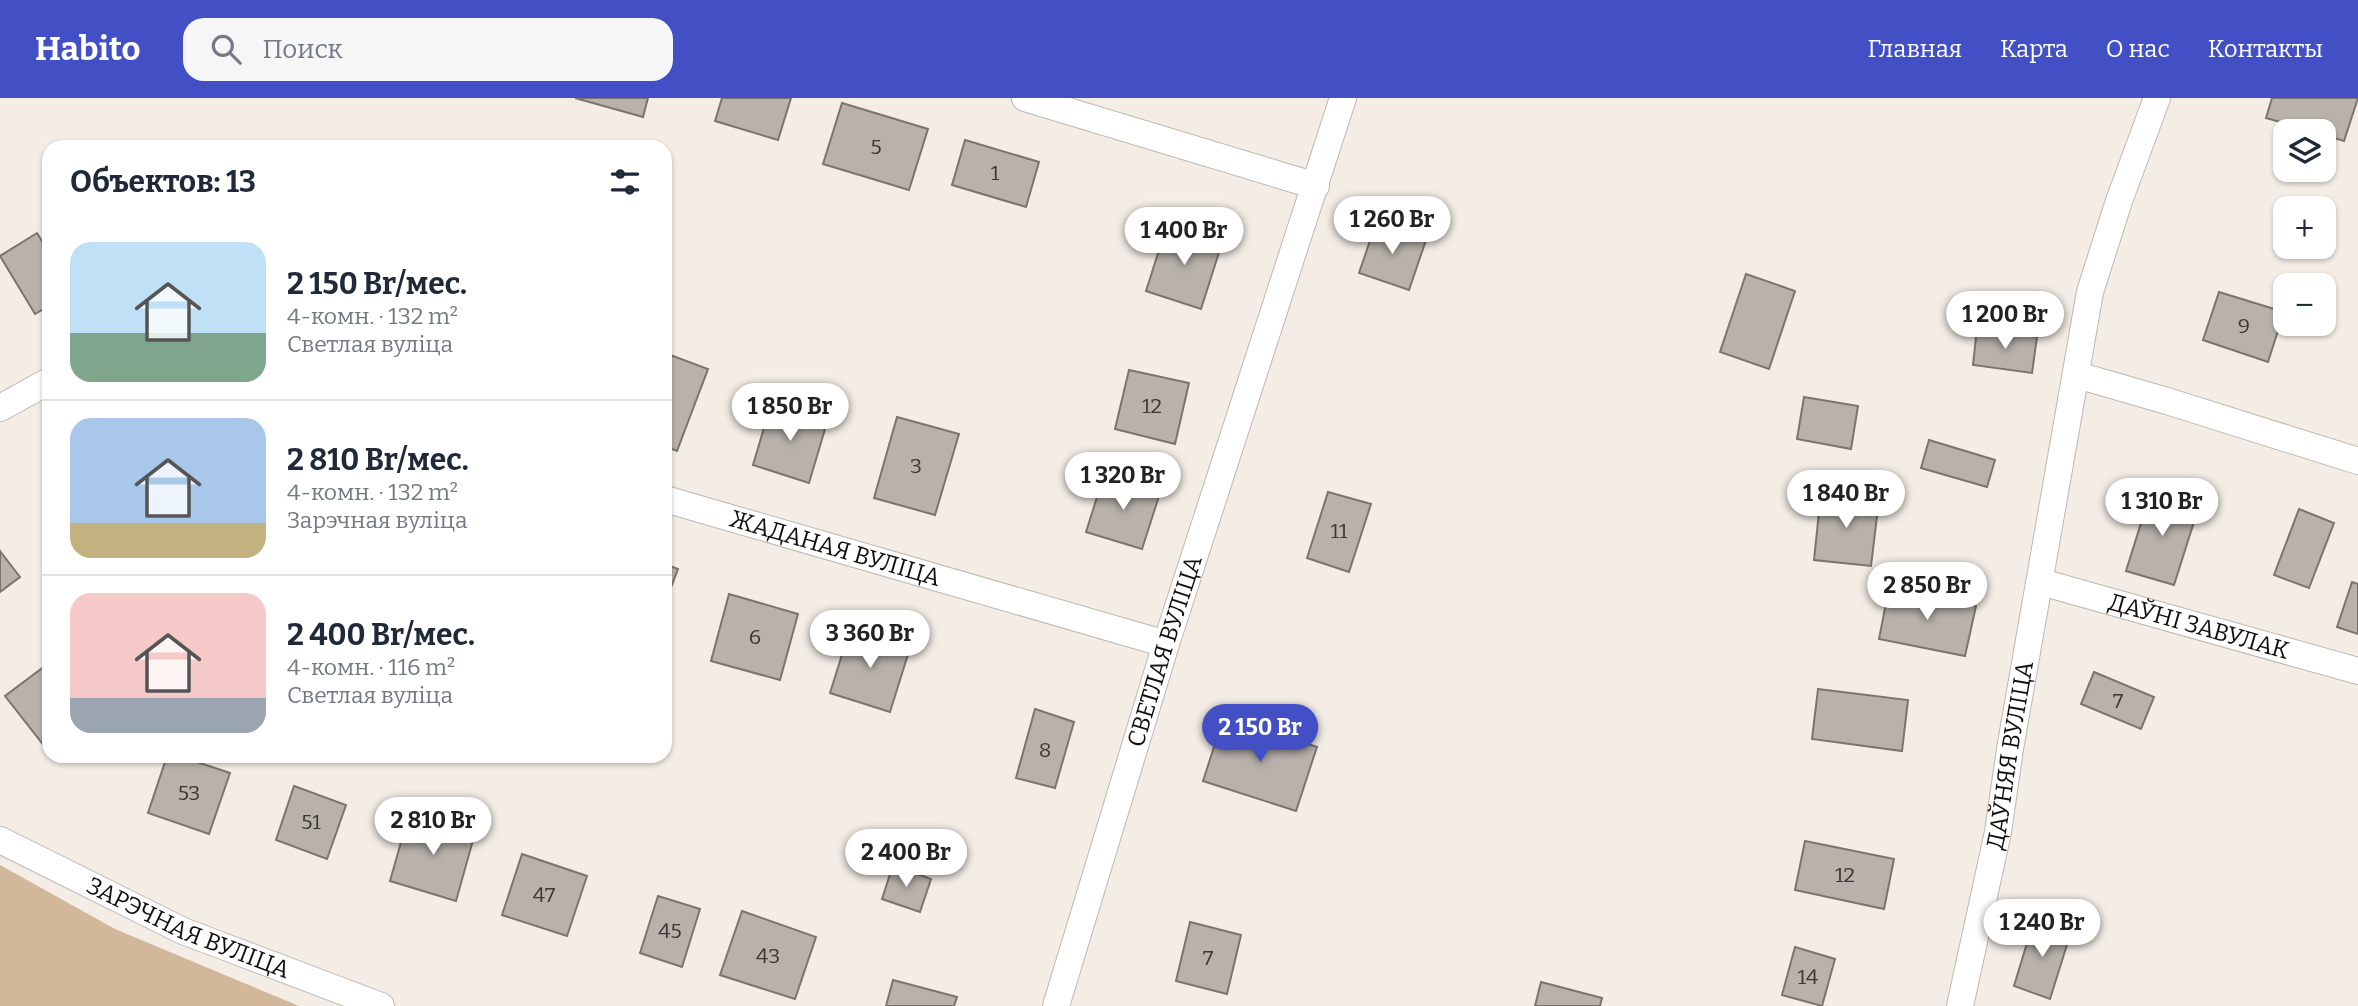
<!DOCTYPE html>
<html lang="ru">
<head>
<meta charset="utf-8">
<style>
	:root { --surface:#fff; --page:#f6f6f7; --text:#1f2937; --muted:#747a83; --line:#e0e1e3; --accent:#434fc4 }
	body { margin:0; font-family:Bitter,serif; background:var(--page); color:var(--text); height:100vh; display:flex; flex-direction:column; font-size:26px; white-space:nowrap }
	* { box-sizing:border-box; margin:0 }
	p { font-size:23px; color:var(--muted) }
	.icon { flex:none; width:38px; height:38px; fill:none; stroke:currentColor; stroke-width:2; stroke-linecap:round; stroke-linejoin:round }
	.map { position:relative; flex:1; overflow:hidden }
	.sheet { position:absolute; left:42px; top:42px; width:630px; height:623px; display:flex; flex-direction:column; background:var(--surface); border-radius:21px; box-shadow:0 2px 5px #0004 }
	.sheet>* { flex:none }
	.controls { position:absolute; left:2273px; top:21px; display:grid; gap:14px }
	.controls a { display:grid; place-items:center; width:63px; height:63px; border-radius:14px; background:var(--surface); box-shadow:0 2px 5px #0004; font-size:35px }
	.price { position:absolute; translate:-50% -60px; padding:0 16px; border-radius:24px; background:#fff; color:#222; font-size:23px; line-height:46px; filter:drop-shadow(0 2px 4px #0008) }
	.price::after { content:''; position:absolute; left:50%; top:42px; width:21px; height:16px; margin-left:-10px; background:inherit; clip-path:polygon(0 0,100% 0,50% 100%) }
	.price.selected { background:var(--accent); color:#fff }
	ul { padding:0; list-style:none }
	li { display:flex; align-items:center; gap:21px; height:175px; padding:0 28px }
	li+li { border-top:2px solid var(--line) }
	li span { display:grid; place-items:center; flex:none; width:196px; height:140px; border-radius:21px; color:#555 }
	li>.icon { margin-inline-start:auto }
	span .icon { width:84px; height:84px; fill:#fffc; stroke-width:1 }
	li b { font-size:30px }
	h2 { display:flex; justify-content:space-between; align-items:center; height:84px; padding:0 28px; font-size:30px }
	header { display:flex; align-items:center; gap:42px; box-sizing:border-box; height:98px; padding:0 35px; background:var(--accent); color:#fff }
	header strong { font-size:33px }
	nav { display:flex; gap:38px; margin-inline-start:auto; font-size:24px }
	.search { width:490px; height:63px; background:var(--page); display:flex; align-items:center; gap:18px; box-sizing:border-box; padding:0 24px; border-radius:21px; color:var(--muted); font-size:26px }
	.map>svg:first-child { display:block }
</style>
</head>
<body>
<header>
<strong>Habito</strong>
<div class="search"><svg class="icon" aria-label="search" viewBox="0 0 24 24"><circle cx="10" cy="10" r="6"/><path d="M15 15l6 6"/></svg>Поиск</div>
<nav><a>Главная</a><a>Карта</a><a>О нас</a><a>Контакты</a></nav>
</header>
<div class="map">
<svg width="2358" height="908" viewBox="0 0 2358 908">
	<rect width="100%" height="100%" fill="#f3ede6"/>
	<!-- green -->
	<polygon fill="#d3b79a" points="0,767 115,831 299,908 0,908"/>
	<!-- building -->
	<g fill="#b8b2ab" stroke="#7a756e" stroke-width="2">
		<polygon points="575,0 648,0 643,19"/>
		<polygon points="722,0 791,0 778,42 715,23"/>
		<polygon points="2272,0 2358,0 2344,43 2324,37 2324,33 2312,33 2266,20"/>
		<polygon points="842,5 928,31 909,92 823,66"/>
		<polygon points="965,42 1039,64 1026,109 952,87"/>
		<polygon points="1376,125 1426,142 1409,192 1359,175"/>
		<polygon points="1167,127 1222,145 1201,211 1146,193"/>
		<polygon points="37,135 49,154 49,208 35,216 0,158"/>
		<polygon points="1746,176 1795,193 1769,271 1720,254"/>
		<polygon points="2219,194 2284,214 2268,264 2203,242"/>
		<polygon points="1977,230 2037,239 2032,275 1973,267"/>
		<polygon points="665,255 708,271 677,353 665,348"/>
		<polygon points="1129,272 1189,285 1175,346 1115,331"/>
		<polygon points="1804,299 1858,308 1851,351 1797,341"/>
		<polygon points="771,306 828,321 809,385 753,367"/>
		<polygon points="897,319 959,336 935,417 874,400"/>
		<polygon points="1929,342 1995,362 1987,389 1921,370"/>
		<polygon points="1104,377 1160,395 1142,451 1086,434"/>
		<polygon points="2151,393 2199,408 2174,487 2126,473"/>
		<polygon points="1328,394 1371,406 1349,474 1307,460"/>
		<polygon points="1821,395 1879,402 1871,468 1814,462"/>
		<polygon points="2299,411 2334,425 2309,490 2274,477"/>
		<polygon points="0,453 20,479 0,494"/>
		<polygon points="665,466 678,471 665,505"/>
		<polygon points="2352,484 2358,486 2358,536 2337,529"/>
		<polygon points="1889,490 1976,508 1965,558 1879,541"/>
		<polygon points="729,496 798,516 780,582 711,563"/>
		<polygon points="850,531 910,550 890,614 830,595"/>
		<polygon points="49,565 49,654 5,598"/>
		<polygon points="2094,574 2154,599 2141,631 2081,606"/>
		<polygon points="1818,591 1908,602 1902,653 1812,641"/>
		<polygon points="1035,611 1074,624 1055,690 1016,680"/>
		<polygon points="1224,618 1317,649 1296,713 1203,683"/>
		<polygon points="167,658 179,658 230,675 209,736 148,715"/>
		<polygon points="294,688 346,707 327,761 276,742"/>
		<polygon points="409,716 475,735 456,803 390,783"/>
		<polygon points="1805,743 1894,761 1884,811 1795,792"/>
		<polygon points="522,756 587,778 567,838 502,817"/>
		<polygon points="893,767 931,781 920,814 882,801"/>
		<polygon points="658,798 700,811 682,869 640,855"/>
		<polygon points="742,813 816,839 795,901 720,877"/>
		<polygon points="2034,822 2071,834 2050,901 2014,888"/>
		<polygon points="1190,824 1241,837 1227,896 1176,883"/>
		<polygon points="1795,849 1835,861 1822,908 1782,897"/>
		<polygon points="893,882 957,899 954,908 886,908"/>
		<polygon points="1541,884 1602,900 1600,908 1535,908"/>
	</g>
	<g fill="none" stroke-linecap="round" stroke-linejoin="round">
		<defs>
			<g id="minor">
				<polyline points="1025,0 1316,88"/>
				<polyline points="2077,277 2167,303 2358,363"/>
				<polyline points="0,310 49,283"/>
				<path id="s1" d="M665 401 1166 546"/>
				<path id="s2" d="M2041 484 2358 573"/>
				<path id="s3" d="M0 742 183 833 381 908"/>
				<path id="s4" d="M1056 908 1166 546 1343 0"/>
				<path id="s5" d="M1960 908 1998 734 2010 651 2090 194 2119 103 2157 0"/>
			</g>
		</defs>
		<!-- minor casing -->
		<use href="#minor" stroke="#beb8b1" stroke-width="28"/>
		<!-- minor -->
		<use href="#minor" stroke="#fff" stroke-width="26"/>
	</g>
	<g text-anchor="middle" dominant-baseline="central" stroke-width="5" stroke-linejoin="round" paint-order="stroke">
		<!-- number labels -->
		<g font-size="21" fill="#3c3835">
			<text x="876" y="49">5</text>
			<text x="995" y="75">1</text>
			<text x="2244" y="228">9</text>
			<text x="1152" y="308">12</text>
			<text x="916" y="368">3</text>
			<text x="1339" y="433">11</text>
			<text x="755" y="539">6</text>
			<text x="2118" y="603">7</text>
			<text x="1045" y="652">8</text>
			<text x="189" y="695">53</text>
			<text x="311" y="724">51</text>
			<text x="1845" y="777">12</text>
			<text x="544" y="797">47</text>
			<text x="670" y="833">45</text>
			<text x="768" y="858">43</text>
			<text x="1208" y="860">7</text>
			<text x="1808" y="879">14</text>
		</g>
		<!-- street labels -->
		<g font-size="24" fill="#12100e" stroke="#fffbf6">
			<text stroke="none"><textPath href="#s1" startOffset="177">ЖАДАНАЯ ВУЛІЦА</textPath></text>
			<text stroke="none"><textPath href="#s2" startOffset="164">ДАЎНІ ЗАВУЛАК</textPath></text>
			<text stroke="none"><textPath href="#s4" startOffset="371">СВЕТЛАЯ ВУЛІЦА</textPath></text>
			<text stroke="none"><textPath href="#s5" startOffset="256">ДАЎНЯЯ ВУЛІЦА</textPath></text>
			<text stroke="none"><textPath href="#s3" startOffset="208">ЗАРЭЧНАЯ ВУЛІЦА</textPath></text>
		</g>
	</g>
</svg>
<div class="controls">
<a><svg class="icon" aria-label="layers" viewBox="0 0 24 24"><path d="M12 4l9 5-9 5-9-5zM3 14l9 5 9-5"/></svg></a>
<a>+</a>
<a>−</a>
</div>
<b class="price" style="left:1392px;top:158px">1 260 Br</b>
<b class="price" style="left:1184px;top:169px">1 400 Br</b>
<b class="price" style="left:2005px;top:253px">1 200 Br</b>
<b class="price" style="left:790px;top:345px">1 850 Br</b>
<b class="price" style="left:1123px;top:414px">1 320 Br</b>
<b class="price" style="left:1846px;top:432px">1 840 Br</b>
<b class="price" style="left:2162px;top:440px">1 310 Br</b>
<b class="price" style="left:1927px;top:524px">2 850 Br</b>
<b class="price" style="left:870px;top:572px">3 360 Br</b>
<b class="price selected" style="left:1260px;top:666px">2 150 Br</b>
<b class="price" style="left:433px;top:759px">2 810 Br</b>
<b class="price" style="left:906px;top:791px">2 400 Br</b>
<b class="price" style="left:2042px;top:861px">1 240 Br</b>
<section class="sheet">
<h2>Объектов: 13<svg class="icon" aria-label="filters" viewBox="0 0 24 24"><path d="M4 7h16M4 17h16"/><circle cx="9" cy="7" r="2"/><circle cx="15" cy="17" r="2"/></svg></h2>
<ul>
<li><span style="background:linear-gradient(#bfe0f5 65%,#7fa58c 0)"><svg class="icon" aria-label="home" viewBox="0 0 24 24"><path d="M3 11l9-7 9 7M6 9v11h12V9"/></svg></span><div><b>2 150 Br/мес.</b><p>4-комн. · 132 m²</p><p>Светлая вуліца</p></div></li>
<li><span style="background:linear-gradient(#a9c7e8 75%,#c2b280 0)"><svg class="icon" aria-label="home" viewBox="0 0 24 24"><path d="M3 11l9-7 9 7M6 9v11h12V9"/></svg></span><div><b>2 810 Br/мес.</b><p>4-комн. · 132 m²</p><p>Зарэчная вуліца</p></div></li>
<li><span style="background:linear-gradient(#f6c9c9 75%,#9aa5b1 0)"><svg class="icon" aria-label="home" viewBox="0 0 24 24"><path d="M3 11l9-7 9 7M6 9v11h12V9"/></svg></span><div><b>2 400 Br/мес.</b><p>4-комн. · 116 m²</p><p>Светлая вуліца</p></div></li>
</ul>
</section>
</div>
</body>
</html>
